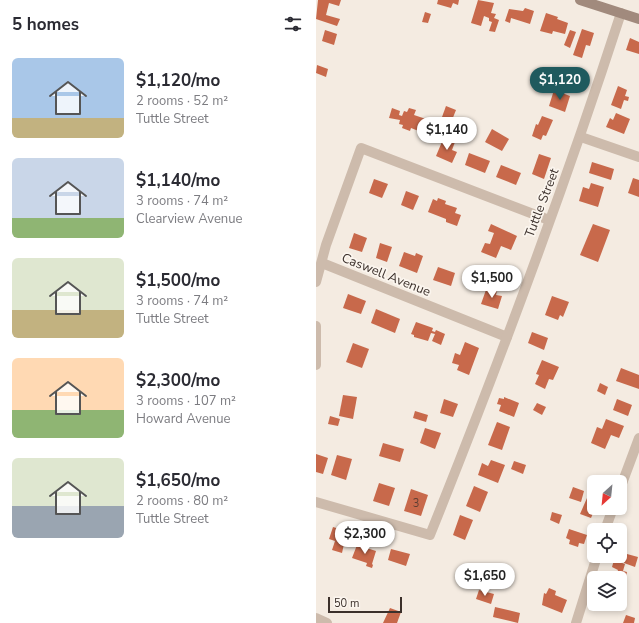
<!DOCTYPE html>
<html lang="en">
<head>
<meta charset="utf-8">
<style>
	:root { --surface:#fff; --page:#f7f7f7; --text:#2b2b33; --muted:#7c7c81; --accent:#1f5a5e }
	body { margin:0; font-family:"Nunito Sans",sans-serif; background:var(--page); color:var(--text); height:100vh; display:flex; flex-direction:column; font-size:15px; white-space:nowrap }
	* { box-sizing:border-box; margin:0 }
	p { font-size:13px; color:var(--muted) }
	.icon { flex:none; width:22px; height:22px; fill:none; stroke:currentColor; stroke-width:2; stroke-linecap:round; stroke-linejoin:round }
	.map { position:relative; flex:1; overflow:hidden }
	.drawer { display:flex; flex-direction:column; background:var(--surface); width:316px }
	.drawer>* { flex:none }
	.needle { width:26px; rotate:207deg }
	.tools { position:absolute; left:271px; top:475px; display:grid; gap:8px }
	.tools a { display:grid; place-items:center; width:40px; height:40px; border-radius:6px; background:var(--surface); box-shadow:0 2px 6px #0003; font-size:20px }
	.scale { position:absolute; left:12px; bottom:10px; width:74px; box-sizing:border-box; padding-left:4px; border:2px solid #3b302b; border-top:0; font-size:11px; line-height:14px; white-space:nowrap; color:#3b302b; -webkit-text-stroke:3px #fbf5ee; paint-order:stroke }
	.price { position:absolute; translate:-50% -34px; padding:0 9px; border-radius:14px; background:#fff; color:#222; font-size:13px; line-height:26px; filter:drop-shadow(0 1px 2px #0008) }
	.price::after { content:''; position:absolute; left:50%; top:24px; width:12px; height:9px; margin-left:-6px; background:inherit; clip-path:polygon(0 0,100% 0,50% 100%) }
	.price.current { background:var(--accent); color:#fff }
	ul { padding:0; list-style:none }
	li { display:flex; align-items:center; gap:12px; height:100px; padding:0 12px }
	li span { display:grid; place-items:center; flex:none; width:112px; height:80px; border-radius:6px; color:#555 }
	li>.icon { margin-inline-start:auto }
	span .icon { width:48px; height:48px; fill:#fffc; stroke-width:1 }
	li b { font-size:17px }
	h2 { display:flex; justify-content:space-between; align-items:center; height:48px; padding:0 12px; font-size:17px }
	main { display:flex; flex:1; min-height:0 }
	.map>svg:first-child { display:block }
</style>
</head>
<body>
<main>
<section class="drawer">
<h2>5 homes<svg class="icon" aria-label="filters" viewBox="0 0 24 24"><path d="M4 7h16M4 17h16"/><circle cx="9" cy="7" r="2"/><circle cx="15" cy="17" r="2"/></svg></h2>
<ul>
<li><span style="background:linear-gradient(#a9c7e8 75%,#c2b280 0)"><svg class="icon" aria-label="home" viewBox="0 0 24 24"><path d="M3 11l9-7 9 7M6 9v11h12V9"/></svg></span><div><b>$1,120/mo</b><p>2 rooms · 52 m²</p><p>Tuttle Street</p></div></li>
<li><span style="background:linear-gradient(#c9d6e8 75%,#8fb573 0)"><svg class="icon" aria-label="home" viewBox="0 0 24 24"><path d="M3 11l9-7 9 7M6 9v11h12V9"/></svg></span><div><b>$1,140/mo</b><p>3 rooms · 74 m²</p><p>Clearview Avenue</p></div></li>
<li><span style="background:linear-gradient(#dfe7d0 65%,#c2b280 0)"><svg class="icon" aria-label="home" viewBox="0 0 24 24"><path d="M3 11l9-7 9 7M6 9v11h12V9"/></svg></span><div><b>$1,500/mo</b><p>3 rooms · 74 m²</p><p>Tuttle Street</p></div></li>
<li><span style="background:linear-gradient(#ffd9b3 65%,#8fb573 0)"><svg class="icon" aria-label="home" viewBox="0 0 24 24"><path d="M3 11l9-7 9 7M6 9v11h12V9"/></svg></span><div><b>$2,300/mo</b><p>3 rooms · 107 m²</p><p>Howard Avenue</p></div></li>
<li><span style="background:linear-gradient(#dfe7d0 60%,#9aa5b1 0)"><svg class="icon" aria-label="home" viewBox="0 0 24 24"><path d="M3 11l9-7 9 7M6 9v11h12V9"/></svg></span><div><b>$1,650/mo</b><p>2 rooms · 80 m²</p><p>Tuttle Street</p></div></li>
</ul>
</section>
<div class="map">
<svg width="323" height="623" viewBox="0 0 323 623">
	<rect width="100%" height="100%" fill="#f4ebe1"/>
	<!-- building -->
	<g fill="#c8694b">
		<polygon points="2,0 25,0 23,6 13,3 10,15 24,19 21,26 0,19"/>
		<polygon points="122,0 143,0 142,5 137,3 135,8 121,4"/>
		<polygon points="162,0 178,3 175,13 180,14 178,18 183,20 179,32 173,31 176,22 173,21 173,18 168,16 165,26 155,23"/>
		<polygon points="209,8 218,11 214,24 195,18 194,23 189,21 193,9 207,11"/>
		<polygon points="109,12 115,14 112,23 106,22"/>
		<polygon points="230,13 242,17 241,19 252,23 249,34 237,31 236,34 224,31"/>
		<polygon points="266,29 278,33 274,46 270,45 266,58 257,55"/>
		<polygon points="9,30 21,34 18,45 6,41"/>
		<polygon points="254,30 260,32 254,48 248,45"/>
		<polygon points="314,38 323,42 323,54 310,50"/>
		<polygon points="1,65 12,69 10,77 0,73"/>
		<polygon points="302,86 311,90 309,96 313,97 312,101 308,100 305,109 295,105"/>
		<polygon points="238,90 254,96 249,112 233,106"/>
		<polygon points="130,106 140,110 136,120 126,117"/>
		<polygon points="76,108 84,111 83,115 86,116 88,111 91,112 93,108 100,110 98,115 110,119 105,132 95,128 94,131 86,128 87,125 83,124 84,120 73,118"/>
		<polygon points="300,113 314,119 308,134 290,127 294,118 297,120"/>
		<polygon points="226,116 237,120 230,136 227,135 225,140 216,136 220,124 222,125"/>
		<polygon points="152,118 156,121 150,130 146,128"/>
		<polygon points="176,129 193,139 186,151 169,142"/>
		<polygon points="128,137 139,142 136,150 141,152 136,163 120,156"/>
		<polygon points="153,153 174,161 169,173 149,165"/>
		<polygon points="223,154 235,158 228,179 216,174"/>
		<polygon points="276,162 298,169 295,180 273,173"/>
		<polygon points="185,165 205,173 200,185 180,177"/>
		<polygon points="317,178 323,180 323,197 312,193"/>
		<polygon points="58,179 72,184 66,198 53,193"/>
		<polygon points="275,183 288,187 282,207 263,201 267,187 273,189"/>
		<polygon points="90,191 103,196 97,210 85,205"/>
		<polygon points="122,198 130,201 129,204 141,208 139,213 145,215 141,226 130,222 130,219 112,212 117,199 121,201"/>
		<polygon points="175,224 201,236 195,250 185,246 180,258 165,252 169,243 174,244 178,233 172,231"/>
		<polygon points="277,224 294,230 282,262 264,255"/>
		<polygon points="38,233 51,238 46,252 33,248"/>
		<polygon points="64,243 76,247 71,262 60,258"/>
		<polygon points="88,252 99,256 100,253 107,256 101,273 83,266"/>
		<polygon points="177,265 189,269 185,283 172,278"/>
		<polygon points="122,267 139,273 135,286 117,280"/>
		<polygon points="171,287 181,291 180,295 186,296 182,309 165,304"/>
		<polygon points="32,294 50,301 45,314 27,308"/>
		<polygon points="236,296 253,302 247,317 244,315 242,320 229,315"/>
		<polygon points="60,309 84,319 79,333 55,323"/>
		<polygon points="100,322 117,328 116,331 119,332 120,330 129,334 125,345 116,341 119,334 115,333 112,341 98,337 98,335 95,334"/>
		<polygon points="216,332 232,338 228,350 212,343"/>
		<polygon points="149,342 163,348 153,375 141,370 143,365 136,363 139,353 144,355"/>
		<polygon points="37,343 53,349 46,368 30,362"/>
		<polygon points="226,360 243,367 237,380 233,379 229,389 219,384 223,375 220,374"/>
		<polygon points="305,368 323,375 323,389 300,381"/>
		<polygon points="284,383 292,387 289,395 281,391"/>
		<polygon points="27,395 41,397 37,419 23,416"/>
		<polygon points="188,397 203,403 198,417 183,411 185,405 181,404 183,398 188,399"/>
		<polygon points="128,399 142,404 137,417 124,413"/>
		<polygon points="301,399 316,405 312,416 297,410"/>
		<polygon points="221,403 230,407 226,415 217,410"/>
		<polygon points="99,411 112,415 110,422 97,418"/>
		<polygon points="14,416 24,419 22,426 12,424"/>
		<polygon points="290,419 308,426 303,438 295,435 289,449 275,443 281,427 286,429"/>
		<polygon points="181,422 194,427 186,450 172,445"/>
		<polygon points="109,428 125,433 119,449 104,443"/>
		<polygon points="67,443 88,449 84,462 63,456"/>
		<polygon points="0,454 12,458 7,474 0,472"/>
		<polygon points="21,455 36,459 30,480 15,475"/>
		<polygon points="175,460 189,465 182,483 162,475 166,463 172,466"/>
		<polygon points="198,461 210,465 207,474 195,469"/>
		<polygon points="63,483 79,488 73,506 57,501"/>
		<polygon points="158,486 172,492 164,512 150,506"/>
		<polygon points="257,487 268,491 265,502 253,498"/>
		<polygon points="95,489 112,495 105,516 88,511"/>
		<polygon points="271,498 278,500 274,510 278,511 275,518 264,514"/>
		<polygon points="236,512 246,515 243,524 234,520"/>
		<polygon points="144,515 157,520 149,540 137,535"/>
		<polygon points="17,527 40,534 36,547 28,544 26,553 16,550 19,541 13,539"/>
		<polygon points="253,529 271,535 268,544 263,543 262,547 253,544 254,540 250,538"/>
		<polygon points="41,545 60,551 56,564 57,565 56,568 50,566 51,563 36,558"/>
		<polygon points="75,549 94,554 90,566 72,560"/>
		<polygon points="311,554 322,557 319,567 308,563"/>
		<polygon points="298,560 309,564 307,571 311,572 309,580 300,577 302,570 296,567"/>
		<polygon points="233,588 240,591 239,595 251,600 246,613 226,605 228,593 230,594"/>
		<polygon points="163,590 178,594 175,604 160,599"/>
		<polygon points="179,607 204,613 202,623 177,617"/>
		<polygon points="74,608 85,612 81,623 67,623"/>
		<polygon points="310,615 319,618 318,623 307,623"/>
	</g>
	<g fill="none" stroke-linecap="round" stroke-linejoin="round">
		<!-- street -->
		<g stroke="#cdbbac" stroke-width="10">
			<polyline points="265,137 323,157"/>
			<polyline points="6,263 191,337"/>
			<polyline points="0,282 10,245 45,148 233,220"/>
			<polyline points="0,326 0,365"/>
			<polyline points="304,489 323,438"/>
			<path d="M0 502 114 535C183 363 248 189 305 13"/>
			<polyline points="289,530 297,508"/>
			<polyline points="0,618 11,623"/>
			<polyline points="260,623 281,556"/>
		</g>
		<!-- secondary -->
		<polyline stroke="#a18a7d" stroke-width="10" points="264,0 323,19"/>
	</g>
	<g text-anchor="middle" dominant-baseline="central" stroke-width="3.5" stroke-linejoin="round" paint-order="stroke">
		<!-- number labels -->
		<g font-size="11" fill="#5e3e33">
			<text x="100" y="503">3</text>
		</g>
		<!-- street labels -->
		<g font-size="13" fill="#3b302b" stroke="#fbf5ee">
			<text transform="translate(226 203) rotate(-69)">Tuttle Street</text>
			<text transform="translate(70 275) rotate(22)">Caswell Avenue</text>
		</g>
	</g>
</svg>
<div class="tools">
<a><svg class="needle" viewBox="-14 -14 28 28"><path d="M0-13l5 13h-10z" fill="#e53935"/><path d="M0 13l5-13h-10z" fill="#7c7c81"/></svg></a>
<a><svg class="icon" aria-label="locate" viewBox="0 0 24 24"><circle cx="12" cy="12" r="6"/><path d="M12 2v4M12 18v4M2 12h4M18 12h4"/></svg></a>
<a><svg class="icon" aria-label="layers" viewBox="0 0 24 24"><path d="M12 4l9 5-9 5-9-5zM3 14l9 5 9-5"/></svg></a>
</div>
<div class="scale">50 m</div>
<b class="price current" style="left:244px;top:101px">$1,120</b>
<b class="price" style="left:131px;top:151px">$1,140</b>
<b class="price" style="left:176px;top:299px">$1,500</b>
<b class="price" style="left:49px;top:555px">$2,300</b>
<b class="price" style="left:169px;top:597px">$1,650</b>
</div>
</main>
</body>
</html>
